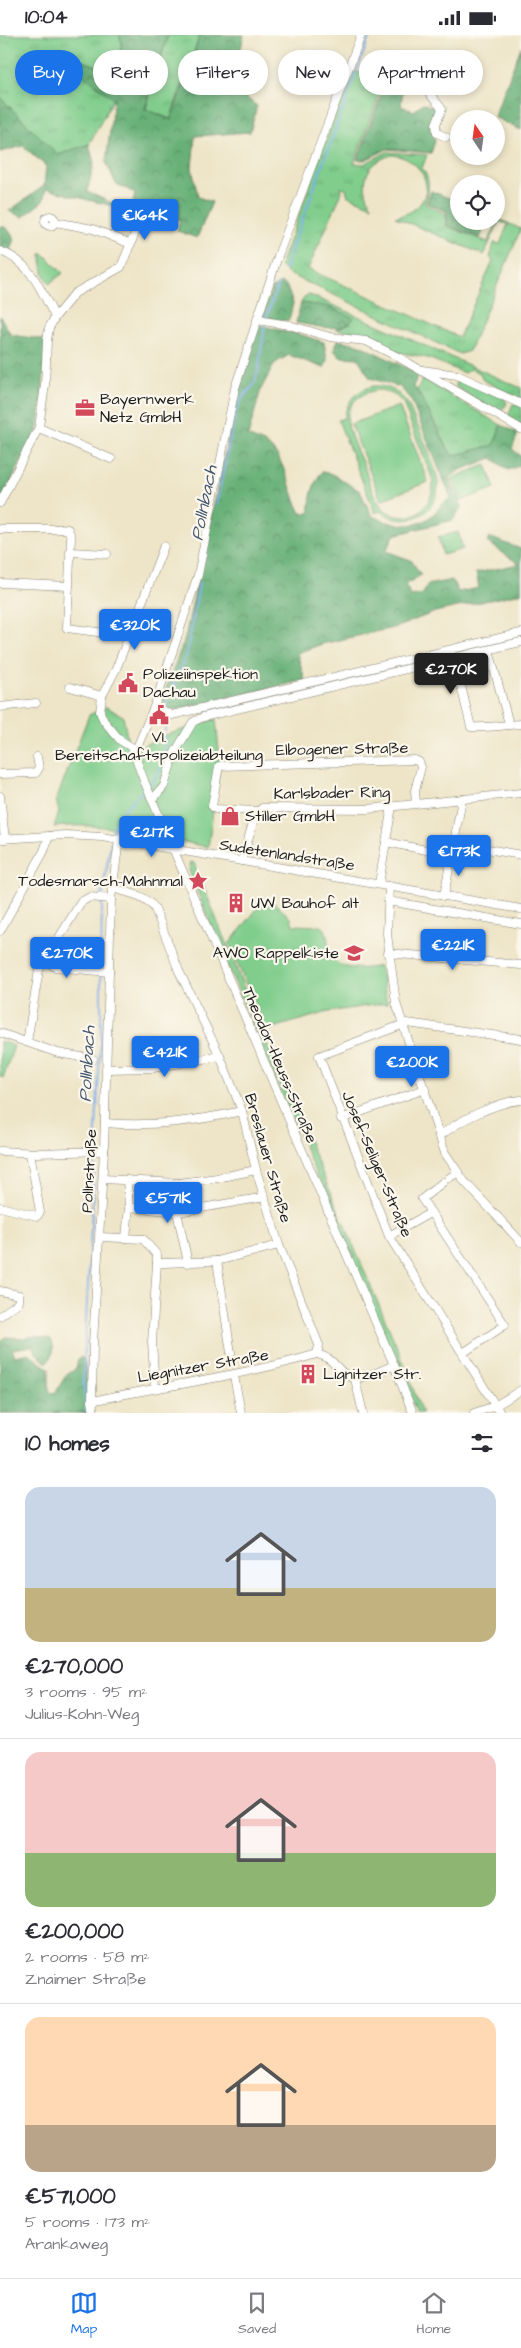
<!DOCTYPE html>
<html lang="en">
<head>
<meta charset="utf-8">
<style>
	:root { --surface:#fff; --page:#f7f7f7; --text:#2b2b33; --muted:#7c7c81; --line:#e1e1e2; --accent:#1a73e8 }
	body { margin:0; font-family:"Architects Daughter",sans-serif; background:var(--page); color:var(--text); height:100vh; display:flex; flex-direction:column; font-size:19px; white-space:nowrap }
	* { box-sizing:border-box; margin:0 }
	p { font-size:16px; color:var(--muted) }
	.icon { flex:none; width:28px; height:28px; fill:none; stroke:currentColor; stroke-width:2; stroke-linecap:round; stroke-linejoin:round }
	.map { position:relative; height:1378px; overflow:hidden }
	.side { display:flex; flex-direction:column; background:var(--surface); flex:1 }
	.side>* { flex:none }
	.top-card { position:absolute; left:15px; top:15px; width:491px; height:45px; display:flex; gap:10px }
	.needle { width:32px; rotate:347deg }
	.fabs { position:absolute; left:450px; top:75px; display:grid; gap:10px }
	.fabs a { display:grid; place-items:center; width:55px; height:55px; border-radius:50%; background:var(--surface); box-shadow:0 2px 8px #0003; font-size:25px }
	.price { position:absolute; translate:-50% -42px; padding:0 11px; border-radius:5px; background:var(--accent); color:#fff; font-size:16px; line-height:32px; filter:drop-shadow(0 1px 2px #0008) }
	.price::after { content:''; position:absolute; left:50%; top:30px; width:15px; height:11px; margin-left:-8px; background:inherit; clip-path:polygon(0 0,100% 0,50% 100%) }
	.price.current { background:#222; color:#fff }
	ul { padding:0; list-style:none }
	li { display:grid; align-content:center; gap:10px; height:265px; padding:0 25px }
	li+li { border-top:1px solid var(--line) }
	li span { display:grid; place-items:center; height:155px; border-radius:15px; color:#555 }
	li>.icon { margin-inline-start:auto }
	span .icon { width:90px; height:90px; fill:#fffc; stroke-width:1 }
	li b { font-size:21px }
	h2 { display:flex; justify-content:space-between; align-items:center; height:60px; padding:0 25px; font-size:21px }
	.pill { padding:0 18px; border-radius:22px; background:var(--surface); box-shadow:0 2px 8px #0003; font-size:18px; line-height:45px }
	.pill.current { background:var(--accent); color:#fff }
	.status { display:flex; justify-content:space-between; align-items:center; height:35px; padding:0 25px; background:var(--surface); direction:ltr }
	.status svg { height:14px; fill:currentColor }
	.tab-bar { display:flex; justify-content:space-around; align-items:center; height:70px; border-top:1px solid var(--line); background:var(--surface); font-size:14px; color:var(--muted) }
	.tab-bar a { display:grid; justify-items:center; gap:2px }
	.tab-bar .current { color:var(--accent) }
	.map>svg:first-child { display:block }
</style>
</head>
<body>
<div class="status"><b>10:04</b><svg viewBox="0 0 49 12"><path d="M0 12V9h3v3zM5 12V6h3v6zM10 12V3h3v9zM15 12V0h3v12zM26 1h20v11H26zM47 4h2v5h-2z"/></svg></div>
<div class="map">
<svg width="521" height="1378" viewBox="0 0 521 1378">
	<defs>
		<pattern id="grass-tufts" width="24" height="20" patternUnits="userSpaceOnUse" patternTransform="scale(1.25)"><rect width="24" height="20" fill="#80cd8c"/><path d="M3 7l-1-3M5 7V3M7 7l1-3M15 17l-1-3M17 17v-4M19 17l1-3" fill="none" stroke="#6eaf78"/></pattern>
		<pattern id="forest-crowns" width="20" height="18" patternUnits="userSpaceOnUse" patternTransform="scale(1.25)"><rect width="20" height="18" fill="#68b078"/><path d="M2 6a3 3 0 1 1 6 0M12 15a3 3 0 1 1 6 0" fill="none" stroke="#558e62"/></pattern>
	</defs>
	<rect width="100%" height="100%" fill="#fbf7ec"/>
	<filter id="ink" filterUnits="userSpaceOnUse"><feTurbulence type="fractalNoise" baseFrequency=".02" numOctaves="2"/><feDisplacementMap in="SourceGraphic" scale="10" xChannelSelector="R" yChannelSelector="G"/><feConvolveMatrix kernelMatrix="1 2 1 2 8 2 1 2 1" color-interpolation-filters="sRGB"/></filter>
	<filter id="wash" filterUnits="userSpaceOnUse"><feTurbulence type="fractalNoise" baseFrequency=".0096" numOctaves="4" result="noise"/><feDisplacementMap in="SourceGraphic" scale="20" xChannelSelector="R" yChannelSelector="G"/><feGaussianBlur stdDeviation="1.12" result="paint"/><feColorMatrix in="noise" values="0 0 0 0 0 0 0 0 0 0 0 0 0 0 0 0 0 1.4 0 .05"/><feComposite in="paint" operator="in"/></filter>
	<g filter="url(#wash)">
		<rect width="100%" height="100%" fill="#eee5c8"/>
		<!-- grass -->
		<g fill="url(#grass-tufts)" stroke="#4e7454" fill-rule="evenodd">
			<polygon points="0,0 119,0 122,7 115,38 73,22 114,63 89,109 58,120 0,62"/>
			<polygon points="168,0 200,0 170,84 146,74"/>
			<path d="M351 37 387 39 354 128 364 129 387 117 427 120 422 133C431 145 429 156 425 169L446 179V191L488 207 499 184 521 194 469 316 460 319 287 238 280 231ZM392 120C424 123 440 160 410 177 405 179 400 181 395 182L484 220 499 187 508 189 500 209 494 208 490 223 493 226 459 302 308 234 342 157 341 153 346 154 348 161 372 171C358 149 366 127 392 120Z"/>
			<polygon points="310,260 521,353 521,364 483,345 480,338 471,334 464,338 428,323 391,316 382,307 370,301 336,294 351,288 301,268 305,261"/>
			<polygon points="460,343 505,364 507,369 501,376 495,376 456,352 456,345"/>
			<polygon points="423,344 501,390 494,410 452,421 417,355"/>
			<polygon points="513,369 521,371 521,390 510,384 509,378"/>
			<polygon points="191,827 194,828 263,1000 403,1326 422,1378 417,1378 214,898 189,835"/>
		</g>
		<!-- forest -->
		<g fill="url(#forest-crowns)" stroke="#42664a">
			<polygon points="119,0 168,0 145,74 171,85 200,0 244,0 232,52 257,71 250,97 195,101 192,133 198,162 212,167 197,203 177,196 180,185 133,167 135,158 116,149 106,127 114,64 69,29 72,22 115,38 122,8"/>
			<polygon points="521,12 521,95 494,82"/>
			<polygon points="389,39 404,43 401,71 414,76 422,68 436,73 431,91 435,106 431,118 387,114 365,125 357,125"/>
			<polygon points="0,62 58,120 89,109 94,129 87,157 117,170 116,172 46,154 43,166 23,182 9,176 44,151 46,131 23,111 0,117"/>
			<polygon points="431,156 459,167 459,186 465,186 464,188 483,196 480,203 447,190 447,177 427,168"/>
			<polygon points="0,191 7,193 14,203 10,217 0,213"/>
			<polygon points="281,248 286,250 293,268 289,285 280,286 262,281 272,253"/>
			<path d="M301 268 330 272 354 283C341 300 314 290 296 288Z"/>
			<polygon points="0,281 11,300 47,305 39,392 0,468"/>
			<path d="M258 290 298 299 324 307 327 325 324 333 289 320 275 328 261 354 248 401C255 405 267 408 272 414 287 431 290 458 301 478H310C309 465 313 447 322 437L332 439 360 456 372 481C390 489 414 496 431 481 438 475 442 468 451 463L411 365 400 352 370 343 358 323 340 322 334 315 338 305 358 309 419 339 413 351 417 355 452 421 494 410 501 390 518 398 512 414 521 421V430L508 435 492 423 460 435 449 443 462 472 453 485 394 500 386 516 411 525 421 540 405 550 411 561 423 559 427 550 452 545 458 557 479 553 476 538 519 529 487 507 489 502 521 514V558L435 577 397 592 322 609 297 618 305 645 170 676 162 664 185 603 236 366Z"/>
			<path d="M35 1301 51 1304C55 1313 54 1322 46 1328L35 1317 33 1311 12 1314 15 1321 29 1318C37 1324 39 1328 49 1333V1355L52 1358 56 1357 66 1340 76 1334 78 1324 81 1322 85 1328 90 1378H0V1307L5 1302 23 1303Z"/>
		</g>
		<!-- park -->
		<g fill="#80cd8c" stroke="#4e7454" fill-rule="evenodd">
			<polygon points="43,218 63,238 49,249 43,238 41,219"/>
			<path d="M374 351C389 350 399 357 408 369 415 386 437 432 438 448 438 463 430 477 416 482 404 488 391 484 380 476L375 478 338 385 344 383C347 365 357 355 374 351ZM383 355 396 361 403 368 433 445C435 474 405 495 382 472 373 463 369 446 365 434 359 420 351 405 348 390 343 369 364 354 383 355Z"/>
			<polygon points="399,371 428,447 381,465 351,389"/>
			<polygon points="486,430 495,453 461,466 452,443"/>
			<polygon points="458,497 463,514 443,520 438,502"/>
			<path d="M106 672 123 681 130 717 163 701 216 684 220 728 208 812C156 802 107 786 54 792L59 777 56 765 89 680Z"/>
			<path d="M273 867 291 883 293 890 321 891 325 894C329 903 327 913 331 921 339 937 366 934 380 931L387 968 328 977 266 995 229 909 261 869Z"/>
			<polygon points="0,1006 14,1011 3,1043 0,1041"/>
		</g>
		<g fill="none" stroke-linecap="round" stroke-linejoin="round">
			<!-- stream -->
			<g stroke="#7eaee8" stroke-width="2">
				<polyline points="284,235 370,0"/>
				<polyline points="266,284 278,249"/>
				<polyline points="216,470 236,376 242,363 253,351 258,337 265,289"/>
				<polyline points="167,676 168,663 187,618 199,548"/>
				<polyline points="165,696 167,680"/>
				<path d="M148 751C163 737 164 719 165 700"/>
				<path d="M111 802C115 780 129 769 145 754"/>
				<polyline points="102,861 111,807"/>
				<polyline points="101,934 102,866"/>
				<polyline points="95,1114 101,994 101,939"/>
				<polyline points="86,1378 83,1344 95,1118"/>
			</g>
		</g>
	</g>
	<g filter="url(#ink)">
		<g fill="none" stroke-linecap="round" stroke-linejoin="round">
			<defs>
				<g id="minor">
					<polyline points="361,0 279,218 235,353 198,540 154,672 136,715 137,727 145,748 394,1330 413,1378"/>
					<path d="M419 41C422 53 434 63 442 74L436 89 437 98 446 102"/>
					<circle cx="50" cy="186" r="5"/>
					<polyline points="55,187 93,194 131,209"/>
					<path d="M0 216C31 227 41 255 55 282L49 293 47 305 45 350 39 392 0 468"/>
					<polyline points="55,282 75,258 121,232 144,176"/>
					<polyline points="257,285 289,290 330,302 366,306 398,322 521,394"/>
					<polyline points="422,335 457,340 521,369"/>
					<polyline points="39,393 111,424"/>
					<polyline points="0,494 68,494 71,502 67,593 105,598"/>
					<polyline points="70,517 107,519"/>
					<polyline points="0,548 69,551"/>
					<polyline points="489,615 509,689"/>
					<path d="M454 622 471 692C489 693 504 690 521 689"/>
					<polyline points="70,652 102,661"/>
					<polyline points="0,672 36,668"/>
					<polyline points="154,672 172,680 521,598"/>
					<polyline points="136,715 120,705 104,686 100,677 102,661 116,634 164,511"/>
					<polyline points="0,739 36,738 39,733 37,722"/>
					<polyline points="0,761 5,804"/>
					<polyline points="153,764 164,751 174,719 193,687 203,682 521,607"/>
					<polyline points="257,776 215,774 212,771 219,731 415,725 419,727 421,732 415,756 416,768"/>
					<polyline points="0,804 66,800 102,802 521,874"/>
					<polyline points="386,807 451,820"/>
					<polyline points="454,808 521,820"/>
					<polyline points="242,826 255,780 262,773 368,774 521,758"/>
					<polyline points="379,849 392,771"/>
					<polyline points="389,851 387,899 396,968 445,1118 464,1146 521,1207"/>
					<path d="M112 853C128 858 145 859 155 874L179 936 220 1021 242 1076 256 1135 279 1210 319 1310 317 1319"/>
					<polyline points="444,861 462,764"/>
					<polyline points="388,866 521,889"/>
					<polyline points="0,896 44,816 49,801"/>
					<polyline points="388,918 521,930"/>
					<polyline points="45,925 55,932 109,937"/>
					<polyline points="0,998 58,1018 93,1024"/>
					<polyline points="27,1007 39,935 81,867 90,862 111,864"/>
					<polyline points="106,1034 153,1033 220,1021"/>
					<polyline points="341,1084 425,1054"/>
					<path d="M105 1088C153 1092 196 1086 242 1076"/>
					<path d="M439 1102C457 1086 497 1067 521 1065"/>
					<polyline points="0,1116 37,1118 104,1116"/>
					<polyline points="449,1143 458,1137"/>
					<polyline points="103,1144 179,1148 217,1143 256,1135"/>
					<polyline points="443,1147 422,1164 505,1290 463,1318"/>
					<polyline points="179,1148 184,1176 265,1162"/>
					<polyline points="0,1172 37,1181 40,1177 30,1118"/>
					<polyline points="129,1172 177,1177 188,1228"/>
					<polyline points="389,1201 430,1178"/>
					<polyline points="100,1202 143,1204 157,1220 157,1228 164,1228 217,1226 279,1210"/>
					<polyline points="126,1203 129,1172 127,1145"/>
					<polyline points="217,1226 231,1318"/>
					<polyline points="0,1256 19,1260 19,1267 0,1281"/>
					<path d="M317 1319C328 1322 332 1326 339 1334 354 1352 377 1337 394 1330"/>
					<polyline points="234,1341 241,1378"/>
					<polyline points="355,1344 363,1378"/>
					<polyline points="155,1352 152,1307 157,1228"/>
					<path d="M92 1366C167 1350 243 1341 317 1319"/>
					<polyline points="94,1378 92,1366 93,1308 104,1116 111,864 119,805"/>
					<polyline points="474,1378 495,1371 521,1355"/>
					<polyline points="500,1378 389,1201 319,1021 407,988 521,1004"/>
				</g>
			</defs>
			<!-- minor casing -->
			<use href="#minor" stroke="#858072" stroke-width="9"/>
			<!-- minor -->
			<use href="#minor" stroke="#fff" stroke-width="8"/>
		</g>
	</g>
	<!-- icons -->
	<defs>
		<symbol id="office-bare" viewBox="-9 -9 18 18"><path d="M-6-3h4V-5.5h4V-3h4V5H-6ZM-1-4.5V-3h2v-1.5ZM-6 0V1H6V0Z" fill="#d1495b" stroke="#fbf7ec" stroke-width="2.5" paint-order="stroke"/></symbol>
		<symbol id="civic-bare" viewBox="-9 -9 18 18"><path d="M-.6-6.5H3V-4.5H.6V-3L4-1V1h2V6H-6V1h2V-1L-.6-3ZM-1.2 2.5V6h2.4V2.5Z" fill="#d1495b" stroke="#fbf7ec" stroke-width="2.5" paint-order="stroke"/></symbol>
		<symbol id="shop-bare" viewBox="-9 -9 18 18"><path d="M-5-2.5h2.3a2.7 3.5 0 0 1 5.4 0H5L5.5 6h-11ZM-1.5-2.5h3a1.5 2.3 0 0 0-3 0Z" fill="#d1495b" stroke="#fbf7ec" stroke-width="2.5" paint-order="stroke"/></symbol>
		<symbol id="sight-bare" viewBox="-9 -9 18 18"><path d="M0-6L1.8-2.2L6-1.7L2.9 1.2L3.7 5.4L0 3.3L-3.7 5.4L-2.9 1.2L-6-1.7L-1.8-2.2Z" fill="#d1495b" stroke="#fbf7ec" stroke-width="2.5" paint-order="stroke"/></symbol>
		<symbol id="building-bare" viewBox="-9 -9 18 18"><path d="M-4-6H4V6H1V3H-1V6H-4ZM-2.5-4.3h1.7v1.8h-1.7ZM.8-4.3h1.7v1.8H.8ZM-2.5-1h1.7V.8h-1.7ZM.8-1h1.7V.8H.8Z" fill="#d1495b" stroke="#fbf7ec" stroke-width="2.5" paint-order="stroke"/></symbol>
		<symbol id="school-bare" viewBox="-9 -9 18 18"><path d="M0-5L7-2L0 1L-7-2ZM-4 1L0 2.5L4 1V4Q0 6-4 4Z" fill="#d1495b" stroke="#fbf7ec" stroke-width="2.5" paint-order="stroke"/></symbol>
	</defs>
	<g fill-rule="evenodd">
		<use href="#office-bare" x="71" y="359" width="28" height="28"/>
		<use href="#civic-bare" x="114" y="634" width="28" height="28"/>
		<use href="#civic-bare" x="145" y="666" width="28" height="28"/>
		<use href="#shop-bare" x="216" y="767" width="28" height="28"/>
		<use href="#sight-bare" x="184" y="832" width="28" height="28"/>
		<use href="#building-bare" x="222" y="854" width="28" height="28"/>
		<use href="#school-bare" x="340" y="904" width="28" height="28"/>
		<use href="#building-bare" x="294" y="1325" width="28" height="28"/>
	</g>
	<g text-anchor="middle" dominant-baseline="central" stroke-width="4.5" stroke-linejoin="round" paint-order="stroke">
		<!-- poi labels -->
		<g font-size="16" fill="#1c1c1c" stroke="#fbf7ec" text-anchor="start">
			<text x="100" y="364">Bayernwerk<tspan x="100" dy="18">Netz GmbH</tspan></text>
			<text x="143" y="639">Polizeiinspektion<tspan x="143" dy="18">Dachau</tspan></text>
			<text x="159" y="702" text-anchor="middle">VI.<tspan x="159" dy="18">Bereitschaftspolizeiabteilung</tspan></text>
			<text x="245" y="781">Stiller GmbH</text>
			<text x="183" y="846" text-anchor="end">Todesmarsch-Mahnmal</text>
			<text x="251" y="868">UW Bauhof alt</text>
			<text x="339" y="918" text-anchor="end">AWO Rappelkiste</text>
			<text x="323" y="1339">Lignitzer Str.</text>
		</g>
		<!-- street labels -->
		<g font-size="16" fill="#1c1c1c" stroke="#fbf7ec">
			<text transform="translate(342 714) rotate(-1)">Elbogener Straße</text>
			<text transform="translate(332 758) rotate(-1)">Karlsbader Ring</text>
			<text transform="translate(287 820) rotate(9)">Sudetenlandstraße</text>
			<text transform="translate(280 1030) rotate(67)">Theodor-Heuss-Straße</text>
			<text transform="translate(268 1123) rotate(74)">Breslauer Straße</text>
			<text transform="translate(377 1129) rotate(67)">Josef-Seliger-Straße</text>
			<text transform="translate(89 1136) rotate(-87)">Pollnstraße</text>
			<text transform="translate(203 1331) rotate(-10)">Liegnitzer Straße</text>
		</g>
		<!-- water labels -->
		<g font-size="18" font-style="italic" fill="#43566e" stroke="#fbf7ec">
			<text transform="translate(204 468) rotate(-79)">Pollnbach</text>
			<text transform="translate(87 1029) rotate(-87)">Pollnbach</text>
		</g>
	</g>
</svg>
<div class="fabs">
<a><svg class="needle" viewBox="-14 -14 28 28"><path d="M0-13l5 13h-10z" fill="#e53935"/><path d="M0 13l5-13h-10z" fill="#7c7c81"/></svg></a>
<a><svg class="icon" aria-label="locate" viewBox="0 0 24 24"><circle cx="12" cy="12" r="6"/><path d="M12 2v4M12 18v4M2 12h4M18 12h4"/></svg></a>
</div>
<b class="price" style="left:145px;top:206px">€164K</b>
<b class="price" style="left:135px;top:616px">€320K</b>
<b class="price current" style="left:451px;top:660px">€270K</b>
<b class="price" style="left:152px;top:823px">€217K</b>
<b class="price" style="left:459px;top:842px">€173K</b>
<b class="price" style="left:453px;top:936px">€221K</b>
<b class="price" style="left:67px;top:944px">€270K</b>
<b class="price" style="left:165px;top:1043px">€421K</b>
<b class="price" style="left:412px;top:1053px">€200K</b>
<b class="price" style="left:168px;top:1189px">€571K</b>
<div class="top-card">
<a class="pill current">Buy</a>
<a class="pill">Rent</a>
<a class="pill">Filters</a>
<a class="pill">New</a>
<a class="pill">Apartment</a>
</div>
</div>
<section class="side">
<h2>10 homes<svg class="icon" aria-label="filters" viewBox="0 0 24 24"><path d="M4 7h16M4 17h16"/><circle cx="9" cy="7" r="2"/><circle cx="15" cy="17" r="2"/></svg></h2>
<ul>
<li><span style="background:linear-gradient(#c9d6e8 65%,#c2b280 0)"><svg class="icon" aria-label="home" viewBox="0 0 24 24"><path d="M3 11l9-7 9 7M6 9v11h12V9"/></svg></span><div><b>€270,000</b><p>3 rooms · 95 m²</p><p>Julius-Kohn-Weg</p></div></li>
<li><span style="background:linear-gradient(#f6c9c9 65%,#8fb573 0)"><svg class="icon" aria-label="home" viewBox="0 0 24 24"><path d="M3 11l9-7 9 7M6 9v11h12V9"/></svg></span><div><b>€200,000</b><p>2 rooms · 58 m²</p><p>Znaimer Straße</p></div></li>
<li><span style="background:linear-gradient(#ffd9b3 70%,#b9a48a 0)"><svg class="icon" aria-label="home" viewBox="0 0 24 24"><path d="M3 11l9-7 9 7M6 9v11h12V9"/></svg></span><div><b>€571,000</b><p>5 rooms · 173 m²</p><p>Arankaweg</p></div></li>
</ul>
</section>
<nav class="tab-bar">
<a class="current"><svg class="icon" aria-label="map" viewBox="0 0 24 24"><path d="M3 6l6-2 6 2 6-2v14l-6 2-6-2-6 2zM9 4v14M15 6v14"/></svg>Map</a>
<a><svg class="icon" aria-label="saved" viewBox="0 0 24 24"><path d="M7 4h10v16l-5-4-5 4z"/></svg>Saved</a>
<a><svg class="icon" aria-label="home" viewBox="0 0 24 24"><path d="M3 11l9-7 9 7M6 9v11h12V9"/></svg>Home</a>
</nav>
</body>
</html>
